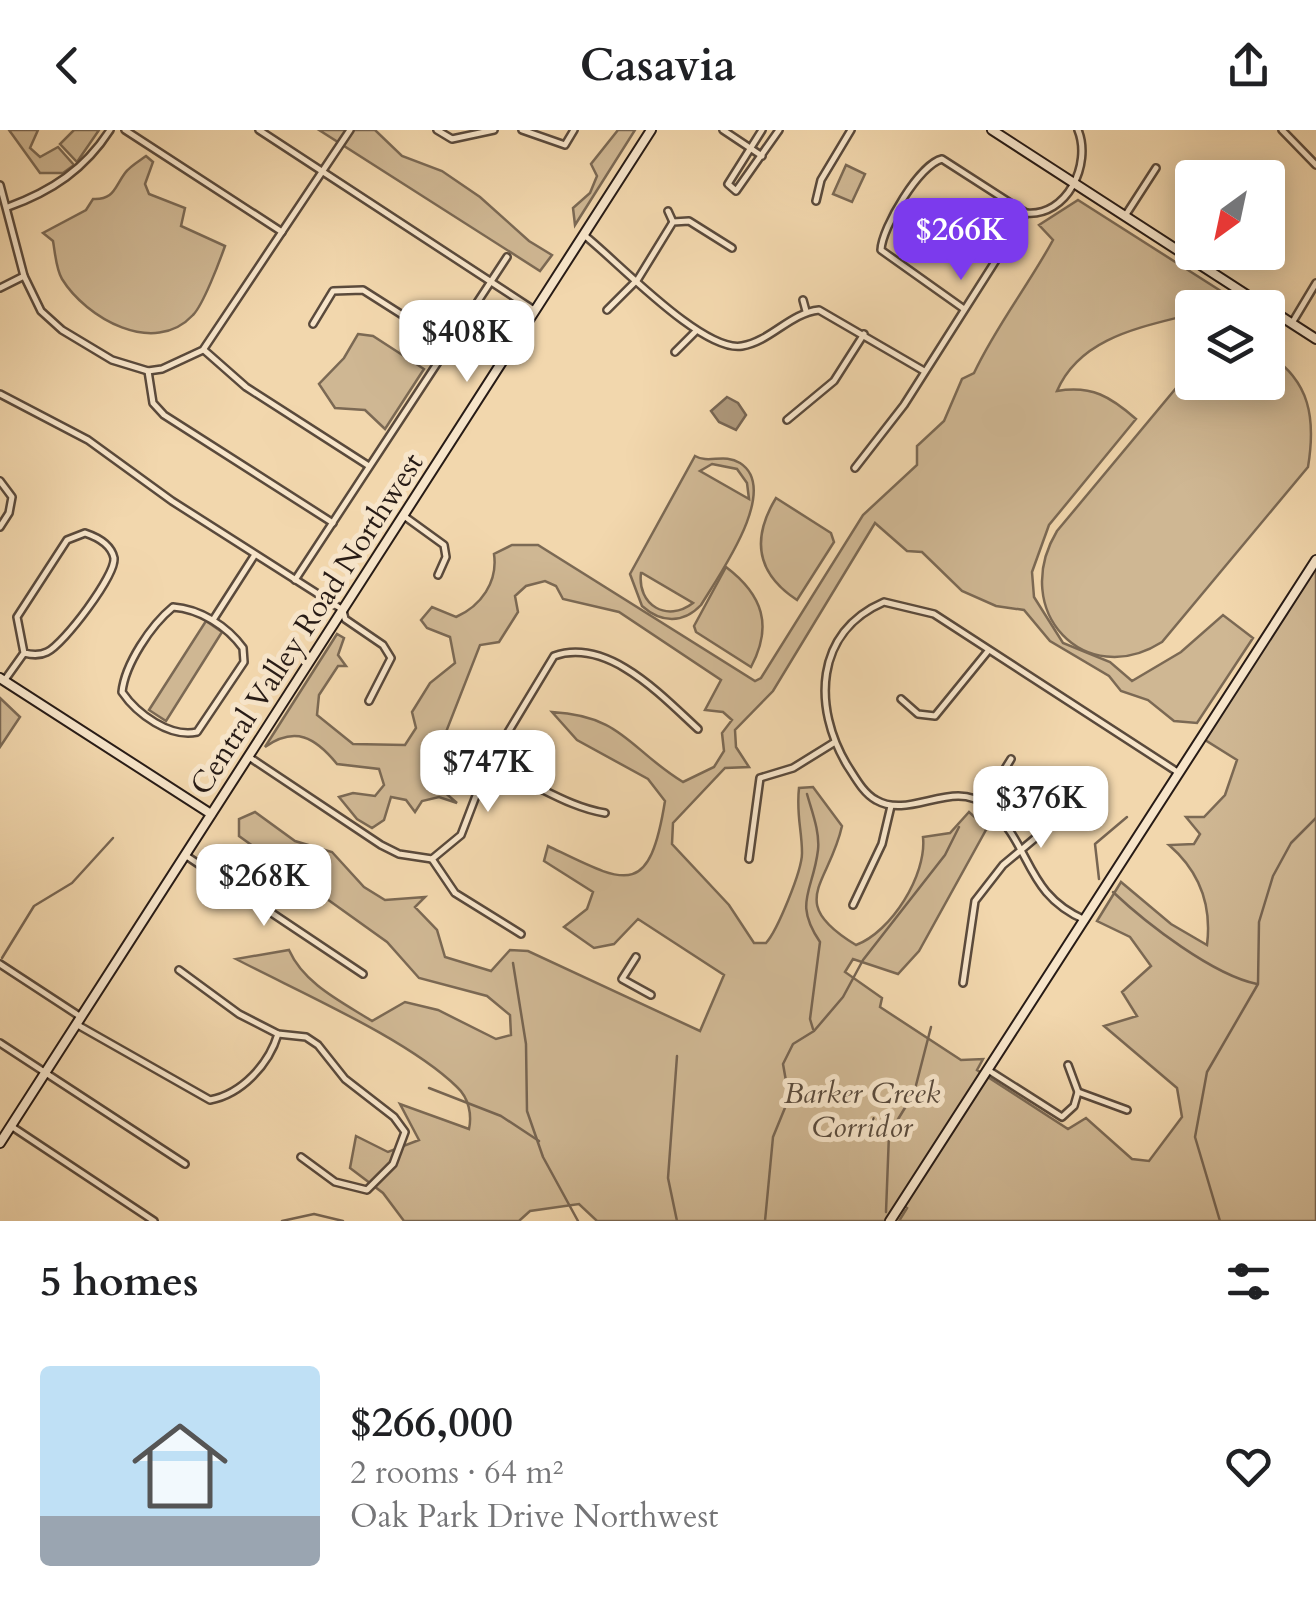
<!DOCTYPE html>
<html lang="en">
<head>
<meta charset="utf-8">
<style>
	:root { --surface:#fff; --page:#f2f2f2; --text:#202124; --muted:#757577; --line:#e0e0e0; --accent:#7c3aed }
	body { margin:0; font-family:Cardo,serif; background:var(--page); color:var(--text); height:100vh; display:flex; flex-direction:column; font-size:38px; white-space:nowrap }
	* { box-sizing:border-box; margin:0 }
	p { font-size:32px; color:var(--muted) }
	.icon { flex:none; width:55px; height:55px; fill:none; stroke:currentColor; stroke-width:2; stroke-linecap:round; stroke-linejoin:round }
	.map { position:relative; height:1091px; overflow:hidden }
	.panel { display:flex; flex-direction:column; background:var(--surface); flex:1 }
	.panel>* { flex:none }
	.needle { width:65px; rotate:213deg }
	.tools { position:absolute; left:1175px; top:30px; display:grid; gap:20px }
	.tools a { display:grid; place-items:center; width:110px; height:110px; border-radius:10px; background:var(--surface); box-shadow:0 5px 25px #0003; font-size:50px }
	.price { position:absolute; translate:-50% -85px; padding:0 22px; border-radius:20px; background:#fff; color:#222; font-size:32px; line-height:65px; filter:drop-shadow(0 2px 5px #0008) }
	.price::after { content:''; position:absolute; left:50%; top:60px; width:30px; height:22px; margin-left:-15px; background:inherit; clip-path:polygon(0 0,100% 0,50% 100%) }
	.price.active { background:var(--accent); color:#fff }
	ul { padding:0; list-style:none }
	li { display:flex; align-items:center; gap:30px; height:250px; padding:0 40px }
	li+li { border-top:2px solid var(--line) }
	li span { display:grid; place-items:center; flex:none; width:280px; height:200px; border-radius:10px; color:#555 }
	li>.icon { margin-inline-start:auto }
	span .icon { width:120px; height:120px; fill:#fffc; stroke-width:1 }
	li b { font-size:42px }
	h2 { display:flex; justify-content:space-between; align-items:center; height:120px; padding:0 40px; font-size:42px }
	header { display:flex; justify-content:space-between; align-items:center; height:130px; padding:0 40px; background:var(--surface); font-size:45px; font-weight:700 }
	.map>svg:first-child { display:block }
</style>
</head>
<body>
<header><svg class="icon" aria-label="back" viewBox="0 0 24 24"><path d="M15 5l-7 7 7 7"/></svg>Casavia<svg class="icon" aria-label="share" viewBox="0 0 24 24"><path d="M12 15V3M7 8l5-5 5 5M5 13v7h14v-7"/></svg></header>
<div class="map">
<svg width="1316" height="1091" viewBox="0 0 1316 1091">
	<rect width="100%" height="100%" fill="#f2d7ad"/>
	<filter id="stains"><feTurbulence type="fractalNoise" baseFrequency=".002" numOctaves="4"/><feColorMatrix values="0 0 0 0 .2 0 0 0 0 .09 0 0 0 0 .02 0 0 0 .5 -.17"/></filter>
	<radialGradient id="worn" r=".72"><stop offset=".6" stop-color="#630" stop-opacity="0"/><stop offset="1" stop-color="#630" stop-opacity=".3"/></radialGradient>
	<!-- green -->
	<g fill="#cfb793" stroke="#7b6954" stroke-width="2.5" fill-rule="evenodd">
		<polygon points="9,0 38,0 30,18 40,27 58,17 74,35 63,43 40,43"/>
		<polygon points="74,0 99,0 77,32 60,14"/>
		<polygon points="319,0 375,0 402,26 442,41 480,67 529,111 552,125 540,141"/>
		<polygon points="618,0 635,0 575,95 573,78 590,63 597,46 591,34"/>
		<path d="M146 26 153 32 145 54 149 64 185 78 181 96 225 116C219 133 203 175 193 185 154 227 86 188 62 149 56 139 55 122 53 111L43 103 86 80 93 69C114 70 114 58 125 43 129 37 139 31 146 26Z"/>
		<polygon points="846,35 865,44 852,72 833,64"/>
		<path d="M1078 70 1246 177 1192 178V184C1142 197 1080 207 1057 261 1092 255 1111 267 1136 289L1049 395 1032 442 1034 467 1063 513 1110 532 1132 551 1181 522 1223 485 1253 508 1197 593 1174 591 1148 570 1121 561 1109 546 1050 511 1024 480 996 476 962 461 922 422 907 421 875 393 773 561 735 600 736 617 749 637 725 638 673 693 672 714 729 775 754 813H766C777 801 802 741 802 723 802 700 796 685 799 658L813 657 842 696C829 755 785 772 856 815 891 802 927 745 923 707L950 703 969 682 987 698 919 821 898 844 853 829 845 842 882 868 880 877 961 930 983 929 977 940 1068 999 1086 988 1132 1029 1149 1031 1182 987 1177 958 1104 896 1137 886 1122 862 1151 836 1130 807 1097 791 1121 752 1171 794 1207 815C1212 775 1199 741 1169 715L1194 714 1200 704 1186 687H1204L1225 665 1237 630 1202 608 1316 430V1091H899L907 1078 901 1074 890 1091H597L579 1074 530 1081 519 1091H404L383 1063 350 1038 356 1006 388 1022 419 1010 400 974 469 999C472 985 469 968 457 957 408 909 299 862 236 829L289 820C304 854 342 872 372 891L405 872 438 880 496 909 511 905 510 885 487 866 419 848 387 812 239 706V689L255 682 295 711 332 722 364 757 385 770 425 767 415 777 437 800 445 827 491 841 510 820 528 821 700 901 724 845 638 789 614 814 594 818 564 797 587 779 593 762 544 731 548 716C625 753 649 771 665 671L648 649 577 610 552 582C623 586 629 619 683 652L714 637 724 621 722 603 732 590 723 582 705 580 721 550 619 482 563 469 556 456 545 451 526 456 515 466 518 482 499 512 480 515 428 648 457 673 439 667 422 671 415 682 406 670 391 667 384 690 372 698 357 689 339 667 353 663 375 666 384 655 379 639 337 634C315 607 295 596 265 617L337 504 344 508 338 525 346 536H338L319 565 317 585 353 614 405 615 416 598 412 582 430 553 455 533 450 507 427 498 421 490 432 477 456 487C481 476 498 452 494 424L512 415H538L755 551 761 548 863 385 917 335V316L944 291 962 249 974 243C996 196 1028 156 1053 110L1039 95Z"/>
		<polygon points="358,204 373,206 424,239 385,299 365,280 335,278 319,254 344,228"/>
		<path d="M1268 224C1310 251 1316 288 1308 337L1162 512C1085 561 1009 481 1057 401L1192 239V252H1268Z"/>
		<path d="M695 326C709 334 724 323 740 333 781 359 719 445 701 475 683 494 661 493 642 476L630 444ZM712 334 737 339 747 353 749 369 700 341ZM641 443H642L693 473C667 493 637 475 641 443Z"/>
		<path d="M776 368 831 403 834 412 797 470C756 443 751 409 776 368Z"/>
		<path d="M726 437C763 465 773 496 751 537L696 502 694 496Z"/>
		<polygon points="206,491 222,502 166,591 149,580"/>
		<polygon points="0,568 20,587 0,617"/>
	</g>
	<!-- water -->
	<polygon fill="#ad977a" stroke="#776552" stroke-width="2.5" points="727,267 738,273 746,285 736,300 719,292 711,281"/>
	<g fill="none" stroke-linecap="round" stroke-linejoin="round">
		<!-- stream -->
		<g stroke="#776552" stroke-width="2.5">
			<path d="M807 664C812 682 820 702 818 720 813 762 793 772 820 812L810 889 813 899"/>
			<polyline points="1099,749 1095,714 1127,687"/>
			<path d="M1113 762C1147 794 1213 845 1257 854"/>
			<polyline points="2,828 34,776 72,753 113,708"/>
			<polyline points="513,833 526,914 527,981 543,1027 578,1091"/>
			<polyline points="677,926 668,1048 677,1091"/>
			<polyline points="429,958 501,986 539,1011"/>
			<polyline points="886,1082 889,1004 914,963 931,897"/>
			<polyline points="282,1091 314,1084 343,1091"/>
			<polyline points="765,1091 773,1007 789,968 783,934 793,914 814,901 843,867 863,830 945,725 959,697"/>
			<polyline points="1220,1091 1195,1007 1207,942 1258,854 1259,792 1273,746 1291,713 1316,688"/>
		</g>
		<defs>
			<g id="street">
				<polyline points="125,0 282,102"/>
				<polyline points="259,0 534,180"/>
				<polyline points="437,0 452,9 494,0"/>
				<polyline points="522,0 565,15 574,0"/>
				<polyline points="723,0 762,26"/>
				<polyline points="762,0 728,54 736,61 779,0"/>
				<polyline points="1282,0 1316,35"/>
				<polyline points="0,55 24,146 41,181 62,200 112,230 148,241 162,239 203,220 350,0"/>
				<polyline points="816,71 821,50 851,0"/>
				<path d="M8 77C52 61 85 39 110 0"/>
				<polyline points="668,81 673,92"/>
				<path d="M1026 83C1067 87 1092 34 1078 0"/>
				<polyline points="1125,86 1156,38"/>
				<path d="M584 105C617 131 703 223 742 216 771 211 790 183 819 180L924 241"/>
				<polyline points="1209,140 1219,122"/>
				<polyline points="0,158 24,146"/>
				<polyline points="803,170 806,181"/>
				<path d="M964 179 881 120C882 97 920 34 942 29L1026 83"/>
				<polyline points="607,180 638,149 673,92 689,91 732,118"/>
				<polyline points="1292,193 1316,153"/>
				<polyline points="313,194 333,161 363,160 448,214"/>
				<polyline points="204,220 246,257 369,336"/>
				<polyline points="675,222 696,201"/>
				<polyline points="148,241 153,273 164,285 333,393"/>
				<polyline points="0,264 88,310 172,371 343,480 345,489 383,515 391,528 369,571"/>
				<polyline points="787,290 834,251 864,204"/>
				<polyline points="855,338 904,275 1026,83"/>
				<polyline points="0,351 12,367 9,383 0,397"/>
				<polyline points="404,386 444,415 446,427 438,445"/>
				<polyline points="295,450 507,127"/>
				<path d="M173 477C200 479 227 496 243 518L244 532 197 602C170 608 137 584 122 562 125 534 151 495 173 477Z"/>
				<polyline points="213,490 254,426"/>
				<path d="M4 551 24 523C32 525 39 526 47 522 64 514 116 445 114 428 111 414 97 407 85 403L67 410 17 487 24 523"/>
				<polyline points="901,569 918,584 935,586 988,521"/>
				<path d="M249 627 381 715 399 724 432 729 461 705 487 637 554 526C608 507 662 566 698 599"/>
				<path d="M487 637C529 647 562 676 605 683"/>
				<polyline points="984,673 1011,629"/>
				<polyline points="185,725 363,844"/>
				<polyline points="432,729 455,763 521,804"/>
				<polyline points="749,729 760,648 793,638 835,612"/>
				<polyline points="853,775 882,714 891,676"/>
				<path d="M1085 790C1023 763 1033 714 987 676 953 648 910 690 876 670 863 663 855 647 847 635 813 578 814 502 884 472L934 484 1179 643"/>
				<polyline points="636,827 622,849 651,865"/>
				<polyline points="0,834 81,887"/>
				<polyline points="179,840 239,884 278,904 306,907 318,915 345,949 394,987 405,1002 393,1034 367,1060 335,1052 301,1027"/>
				<polyline points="963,853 975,771 1003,735 1082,669"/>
				<path d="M76 894 210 970C242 964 269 934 278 904"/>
				<polyline points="0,913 185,1034"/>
				<polyline points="1068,935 1078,962"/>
				<polyline points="988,940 1062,987 1074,976 1078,962 1127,980"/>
				<polyline points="11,996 154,1091"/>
			</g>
			<g id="secondary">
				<polyline points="992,0 1267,178"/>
				<polyline points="1268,178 1316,209"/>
				<polyline points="0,548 211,684"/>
				<polyline points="0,1013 651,0"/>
				<polyline points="890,1091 1316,430"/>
			</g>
		</defs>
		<!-- street casing -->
		<use href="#street" stroke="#5a4a3c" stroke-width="10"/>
		<!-- secondary casing -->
		<use href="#secondary" stroke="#271b16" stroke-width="12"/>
		<!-- street -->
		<use href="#street" stroke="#f7e5ca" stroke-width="5"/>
		<!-- secondary -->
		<use href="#secondary" stroke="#f7e5ca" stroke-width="8"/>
	</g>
	<g text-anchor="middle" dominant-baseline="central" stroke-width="10" stroke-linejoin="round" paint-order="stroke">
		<!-- street labels -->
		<g font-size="30" fill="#271b16" stroke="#f7e5ca">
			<text transform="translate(307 494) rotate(-57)">Central Valley Road Northwest</text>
		</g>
		<!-- park labels -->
		<g font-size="30" font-style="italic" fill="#594a3c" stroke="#f7e5ca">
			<text x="862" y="963">Barker Creek<tspan x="862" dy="34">Corridor</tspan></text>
		</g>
	</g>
	<rect width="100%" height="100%" filter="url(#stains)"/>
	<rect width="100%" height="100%" fill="url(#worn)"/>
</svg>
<div class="tools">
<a><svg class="needle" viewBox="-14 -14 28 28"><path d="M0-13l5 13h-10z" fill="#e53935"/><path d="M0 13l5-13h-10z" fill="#757577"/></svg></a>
<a><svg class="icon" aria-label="layers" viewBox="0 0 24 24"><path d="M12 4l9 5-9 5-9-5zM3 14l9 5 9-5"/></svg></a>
</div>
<b class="price active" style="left:961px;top:153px">$266K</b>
<b class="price" style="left:467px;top:255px">$408K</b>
<b class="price" style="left:488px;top:685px">$747K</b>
<b class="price" style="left:1041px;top:721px">$376K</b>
<b class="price" style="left:264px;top:799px">$268K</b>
</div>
<section class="panel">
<h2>5 homes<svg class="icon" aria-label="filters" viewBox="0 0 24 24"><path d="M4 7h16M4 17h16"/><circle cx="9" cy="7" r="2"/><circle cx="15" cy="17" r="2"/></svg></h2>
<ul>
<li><span style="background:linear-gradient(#bfe0f5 75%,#9aa5b1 0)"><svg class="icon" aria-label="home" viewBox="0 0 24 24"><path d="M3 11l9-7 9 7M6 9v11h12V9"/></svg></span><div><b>$266,000</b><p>2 rooms · 64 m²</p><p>Oak Park Drive Northwest</p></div><svg class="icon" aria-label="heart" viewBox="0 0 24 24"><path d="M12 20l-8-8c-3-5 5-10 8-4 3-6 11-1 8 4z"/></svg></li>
</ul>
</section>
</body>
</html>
